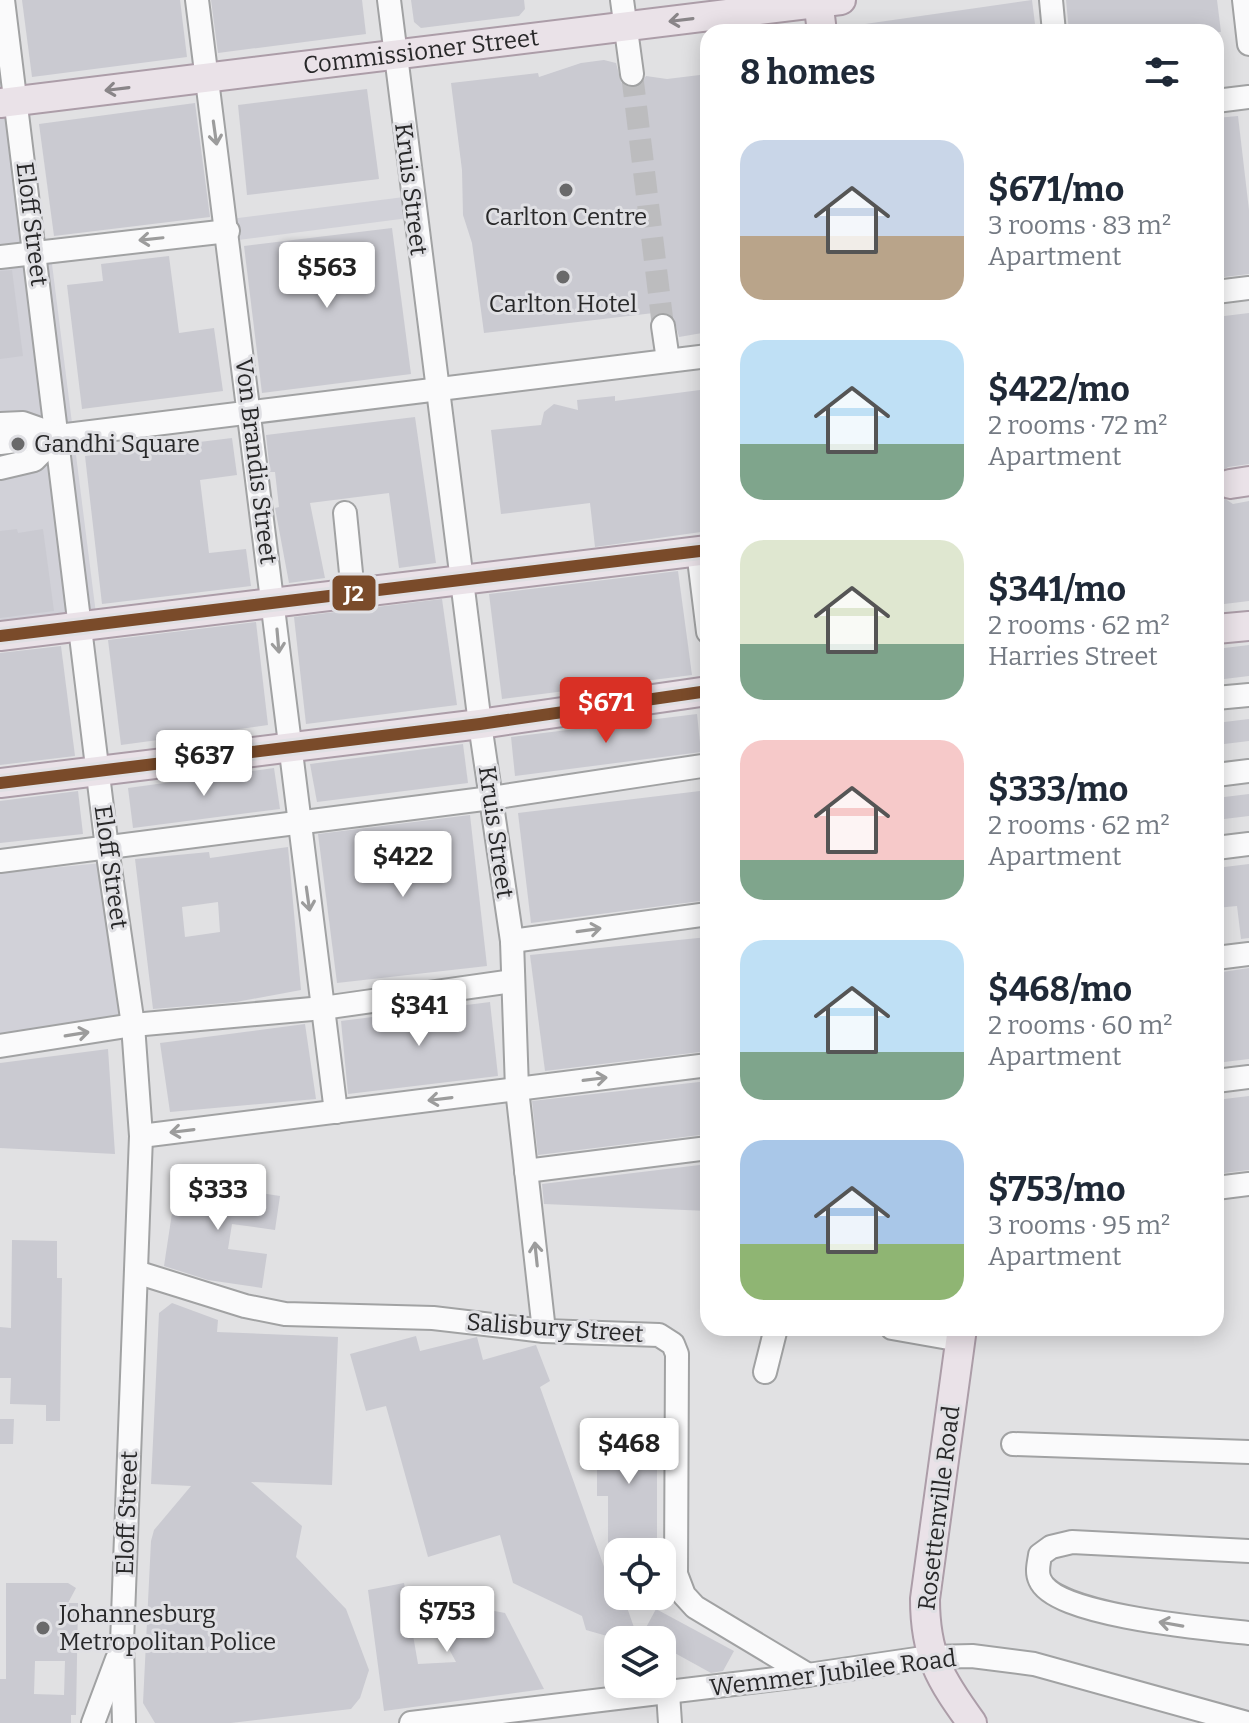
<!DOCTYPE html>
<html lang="en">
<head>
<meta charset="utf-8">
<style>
	:root { --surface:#fff; --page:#f6f6f7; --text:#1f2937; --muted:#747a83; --accent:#d93025 }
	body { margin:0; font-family:Bitter,serif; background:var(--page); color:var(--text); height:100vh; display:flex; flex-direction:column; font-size:30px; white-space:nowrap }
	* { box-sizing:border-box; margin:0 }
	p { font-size:26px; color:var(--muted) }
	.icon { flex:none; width:44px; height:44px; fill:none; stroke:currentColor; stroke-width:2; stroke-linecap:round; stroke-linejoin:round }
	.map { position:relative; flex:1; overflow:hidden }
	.drawer { position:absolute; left:700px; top:24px; width:524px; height:1312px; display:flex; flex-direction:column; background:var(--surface); border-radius:24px; box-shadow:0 4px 20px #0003 }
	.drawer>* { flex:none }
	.buttons { position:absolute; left:604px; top:1538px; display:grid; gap:16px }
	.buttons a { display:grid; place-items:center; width:72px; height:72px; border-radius:16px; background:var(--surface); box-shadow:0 4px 20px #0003; font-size:40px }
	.price { position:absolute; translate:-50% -68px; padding:0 18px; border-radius:8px; background:#fff; color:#222; font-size:26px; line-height:52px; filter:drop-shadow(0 2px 4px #0008) }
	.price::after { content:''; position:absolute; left:50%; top:48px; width:24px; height:18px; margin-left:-12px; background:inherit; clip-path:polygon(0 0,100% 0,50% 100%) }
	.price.active { background:var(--accent); color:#fff }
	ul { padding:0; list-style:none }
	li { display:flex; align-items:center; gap:24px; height:200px; padding:0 40px }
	li span { display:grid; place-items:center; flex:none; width:224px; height:160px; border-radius:24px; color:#555 }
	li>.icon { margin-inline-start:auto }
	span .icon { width:96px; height:96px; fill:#fffc; stroke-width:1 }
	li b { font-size:34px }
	h2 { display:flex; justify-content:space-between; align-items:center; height:96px; padding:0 40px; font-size:34px }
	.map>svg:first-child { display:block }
</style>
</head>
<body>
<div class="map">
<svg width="1249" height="1723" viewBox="0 0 1249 1723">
	<rect width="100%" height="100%" fill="#e1e1e3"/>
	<!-- built -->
	<g fill="#d1d1d8">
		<polygon points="0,65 25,245 420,195 424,216 52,264 96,614 0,627"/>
		<polygon points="102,863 123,1014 0,1034 0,873"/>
	</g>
	<!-- building -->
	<g fill="#cacad1" fill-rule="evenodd">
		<polygon points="22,0 180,0 187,57 32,77"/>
		<polygon points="211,0 362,0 366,34 218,53"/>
		<polygon points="411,0 524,0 525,9 519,16 421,28 414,22"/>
		<polygon points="1032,0 1036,32 865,32 865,24"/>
		<polygon points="1066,0 1217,0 1221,32 1069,32"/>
		<polygon points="604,60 616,63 621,82 627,87 640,85 646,76 667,79 708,74 708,332 679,337 674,318 662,312 484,333 472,243 463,215 462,170 451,83 538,73 539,77 581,63"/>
		<polygon points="367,89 379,179 247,195 238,105"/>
		<polygon points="195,103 210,217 54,236 39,124"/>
		<polygon points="1238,116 1249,210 1249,274 1216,278 1216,118"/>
		<polygon points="392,228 411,374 262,393 244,246"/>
		<polygon points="169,256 179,333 214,328 223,391 82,409 67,285 103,281 101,264"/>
		<polygon points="12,270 23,356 0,359 0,271"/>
		<polygon points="1249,313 1249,464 1228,467 1216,475 1216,317"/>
		<polygon points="708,389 708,531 595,547 590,503 501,514 491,430 541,425 544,412 554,404 578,410 577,400 615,396 615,401"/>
		<polygon points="415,417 436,563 399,568 389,493 310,503 325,578 289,583 275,508 279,507 275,472 270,472 266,435"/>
		<polygon points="232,438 237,475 200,480 209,553 246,549 251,586 102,604 85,456"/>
		<polygon points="1216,493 1233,504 1249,501 1249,601 1216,605"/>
		<polygon points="17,529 18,533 43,529 54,611 0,618 0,531"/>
		<polygon points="678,571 692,675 502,699 489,594"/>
		<polygon points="442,599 457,705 306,724 294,617"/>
		<polygon points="256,622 268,725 121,745 108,640"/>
		<polygon points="1249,645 1249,676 1216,680 1216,649"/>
		<polygon points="61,646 75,756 0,765 0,653"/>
		<polygon points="697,714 701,752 515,776 511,737"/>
		<polygon points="1249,719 1249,741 1216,745 1216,723"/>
		<polygon points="463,744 468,783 317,802 310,764"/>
		<polygon points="274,768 280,809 133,828 128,788"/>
		<polygon points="78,791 83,834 0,843 0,801"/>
		<polygon points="700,791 708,833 708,900 531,923 518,813"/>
		<polygon points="1249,794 1249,816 1216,820 1216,798"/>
		<polygon points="470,815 487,966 337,983 318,834"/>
		<path d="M288 847 301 990 236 1002 153 1009 135 859 209 852 210 858ZM218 902 220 932 185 937 182 907Z"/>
		<polygon points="1249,864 1249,938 1241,939 1237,906 1216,908 1216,868"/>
		<polygon points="708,937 708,1051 545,1071 530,955"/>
		<polygon points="1249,968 1249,1059 1216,1063 1216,973"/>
		<polygon points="490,1002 498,1076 348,1094 341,1021"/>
		<polygon points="305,1024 316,1099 170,1112 160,1043"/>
		<polygon points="108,1049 115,1154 0,1148 0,1063"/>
		<polygon points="708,1081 708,1134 538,1155 532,1101"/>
		<polygon points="1249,1096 1249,1170 1216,1174 1216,1100"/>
		<polygon points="708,1164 708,1211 544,1204 542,1184"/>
		<polygon points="177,1180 280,1196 275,1230 232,1224 228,1249 267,1254 262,1288 208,1280 164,1266"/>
		<polygon points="12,1240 57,1241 57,1278 62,1278 60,1421 46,1421 46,1405 10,1404 11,1378 0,1378 0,1327 11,1328"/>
		<polygon points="172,1303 218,1320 217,1332 338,1337 332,1485 251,1482 302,1526 296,1557 346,1609 369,1670 360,1698 351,1709 231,1723 155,1723 143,1703 151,1541 154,1530 191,1486 151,1484 159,1313"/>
		<polygon points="416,1336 420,1351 477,1337 483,1360 536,1345 550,1381 540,1387 613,1592 623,1596 637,1636 621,1640 586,1630 582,1616 513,1583 500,1535 428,1557 386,1406 366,1411 350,1354"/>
		<polygon points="0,1419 14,1419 13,1444 0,1444"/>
		<polygon points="597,1426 657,1426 657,1552 608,1552 608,1496 597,1496"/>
		<path d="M6 1583H68L76 1588 68 1603H78L76 1715H71V1723H0V1679H6ZM35 1661H65L64 1695 34 1694Z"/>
		<polygon points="404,1583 418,1664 456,1662 421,1597 505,1613 544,1689 384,1711 368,1590"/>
		<polygon points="656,1609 734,1651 723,1671 711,1673 662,1646 662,1640 642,1635"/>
	</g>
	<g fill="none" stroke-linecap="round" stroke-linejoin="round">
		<!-- minor-tunnel -->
		<polyline stroke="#bcbcbe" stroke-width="22" stroke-dasharray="22 11" stroke-linecap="butt" points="632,74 663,326"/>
		<defs>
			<g id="minor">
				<polyline points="3,0 107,848 133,1025 141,1136 122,1643 124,1723"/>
				<polyline points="197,0 336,1112"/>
				<polyline points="389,0 480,724 512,941 517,1089 544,1331"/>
				<polyline points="622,0 632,74"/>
				<polyline points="1051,0 1054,32"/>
				<polyline points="1244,0 1249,44"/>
				<polyline points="1216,101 1249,97"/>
				<polyline points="0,257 228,231"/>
				<polyline points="1216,292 1249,288"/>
				<polyline points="663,326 668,360"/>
				<polyline points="0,424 23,423 57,435"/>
				<polyline points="0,443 708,356"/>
				<polyline points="0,468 34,460 58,436"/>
				<polyline points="345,513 353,593"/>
				<polyline points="698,551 708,632"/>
				<polyline points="1216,698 1249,695"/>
				<polyline points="1216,775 1249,771"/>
				<polyline points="1216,848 1249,844"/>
				<polyline points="0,861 491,798 708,765"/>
				<polyline points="512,941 708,914"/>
				<polyline points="1216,958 1249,954"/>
				<polyline points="0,1046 133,1025 323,1008 513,981"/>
				<polyline points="1216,1081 1249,1077"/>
				<polyline points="141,1136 708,1065"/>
				<polyline points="526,1171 708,1148"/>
				<polyline points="1216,1188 1249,1184"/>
				<polyline points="136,1272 245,1306 285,1314 433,1318 544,1331 659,1335 673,1344 677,1354 676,1574 684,1595 695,1607 808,1675"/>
				<polyline points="892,1328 960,1340"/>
				<polyline points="765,1372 776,1328"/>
				<polyline points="1013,1444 1249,1452"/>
				<path d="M1249 1551 1072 1542 1051 1547 1040 1555C1039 1563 1036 1572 1040 1580 1055 1616 1211 1629 1249 1633"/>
				<polyline points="668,1693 670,1723"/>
				<polyline points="93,1723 117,1659"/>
				<polyline points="411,1723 808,1675 930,1657 972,1656 1034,1664 1247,1723"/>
			</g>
			<g id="major">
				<polyline points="818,0 822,32"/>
				<path id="s1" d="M0 103 841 0"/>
				<polyline points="1230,484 1249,481"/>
				<polyline points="1216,629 1249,626"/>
				<polyline points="0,636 708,550"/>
				<polyline points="0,783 480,724 708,691"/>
				<path d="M962 1328 925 1599C925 1655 940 1679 972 1723"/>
			</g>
		</defs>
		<!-- minor casing -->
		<use href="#minor" stroke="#a1a2a3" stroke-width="26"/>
		<!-- major casing -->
		<use href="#major" stroke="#ac9da8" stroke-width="32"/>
		<!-- minor -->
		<use href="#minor" stroke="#fafafb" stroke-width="22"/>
		<!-- major -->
		<use href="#major" stroke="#eae2e8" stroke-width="28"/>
		<defs>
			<g id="bus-1">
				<polyline points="0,636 708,550"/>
				<polyline points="0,783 480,724 708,691"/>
			</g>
		</defs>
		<!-- bus-1 casing -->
		<use href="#bus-1" stroke="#e0e0e4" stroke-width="18"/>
		<!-- bus-1 -->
		<use href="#bus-1" stroke="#7a4b2a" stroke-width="12"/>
	</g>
	<!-- one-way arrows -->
	<defs><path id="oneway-shaft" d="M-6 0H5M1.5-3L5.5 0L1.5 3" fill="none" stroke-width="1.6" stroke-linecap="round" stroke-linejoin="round" transform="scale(2)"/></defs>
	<g stroke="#898588">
		<use href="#oneway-shaft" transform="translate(681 20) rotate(173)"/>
		<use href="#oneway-shaft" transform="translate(117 89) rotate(173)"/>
	</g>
	<g stroke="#9c9c9c">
		<use href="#oneway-shaft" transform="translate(215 133) rotate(82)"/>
		<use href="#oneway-shaft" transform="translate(151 239) rotate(174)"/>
		<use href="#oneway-shaft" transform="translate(278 641) rotate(85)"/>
		<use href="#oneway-shaft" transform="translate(308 899) rotate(82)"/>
		<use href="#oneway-shaft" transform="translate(589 930) rotate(-8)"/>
		<use href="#oneway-shaft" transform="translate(77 1034) rotate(-9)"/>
		<use href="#oneway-shaft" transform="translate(595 1079) rotate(-7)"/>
		<use href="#oneway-shaft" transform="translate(440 1099) rotate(173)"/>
		<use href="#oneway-shaft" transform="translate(182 1131) rotate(173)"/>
		<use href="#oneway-shaft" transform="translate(536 1254) rotate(-96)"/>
		<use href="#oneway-shaft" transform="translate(1171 1624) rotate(-170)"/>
	</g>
	<!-- markers -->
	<g fill="#69696a" stroke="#e0e0e4" stroke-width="3">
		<circle cx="566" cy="190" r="8"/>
		<circle cx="563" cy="277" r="8"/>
		<circle cx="18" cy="444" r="8"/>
		<circle cx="43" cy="1628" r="8"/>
	</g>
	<g text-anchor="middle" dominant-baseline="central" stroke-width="6" stroke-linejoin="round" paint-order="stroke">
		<!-- street labels -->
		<g font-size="24" fill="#282829" stroke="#e0e0e4">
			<text stroke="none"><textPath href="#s1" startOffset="424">Commissioner Street</textPath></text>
			<text transform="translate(411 189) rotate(83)">Kruis Street</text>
			<text transform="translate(32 224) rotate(83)">Eloff Street</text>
			<text transform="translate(256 461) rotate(83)">Von Brandis Street</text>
			<text transform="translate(496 832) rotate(82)">Kruis Street</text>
			<text transform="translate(111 867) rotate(82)">Eloff Street</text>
			<text transform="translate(555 1328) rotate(4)">Salisbury Street</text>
			<text transform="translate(939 1508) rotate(-83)">Rosettenville Road</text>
			<text transform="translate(127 1513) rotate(-88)">Eloff Street</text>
			<text transform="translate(833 1673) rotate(-7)">Wemmer Jubilee Road</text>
		</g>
		<!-- poi labels -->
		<g font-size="24" fill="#282829" stroke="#e0e0e4">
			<text x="566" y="217">Carlton Centre</text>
			<text x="563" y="304">Carlton Hotel</text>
			<text x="34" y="444" text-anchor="start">Gandhi Square</text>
			<text x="59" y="1614" text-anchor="start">Johannesburg<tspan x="59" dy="28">Metropolitan Police</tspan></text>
		</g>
	</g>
	<rect stroke="#e0e0e4" stroke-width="3" x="331" y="574" width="46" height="38" rx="8" fill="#7a4b2a"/>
	<g font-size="22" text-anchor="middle" font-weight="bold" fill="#fff">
		<text x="354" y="601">J2</text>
	</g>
</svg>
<div class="buttons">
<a><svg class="icon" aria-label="locate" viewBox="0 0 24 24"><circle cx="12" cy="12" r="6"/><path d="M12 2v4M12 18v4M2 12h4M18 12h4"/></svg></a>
<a><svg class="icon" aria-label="layers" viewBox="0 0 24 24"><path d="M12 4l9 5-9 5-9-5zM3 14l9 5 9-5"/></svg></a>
</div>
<b class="price" style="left:327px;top:310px">$563</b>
<b class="price active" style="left:606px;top:745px">$671</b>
<b class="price" style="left:204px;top:798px">$637</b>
<b class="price" style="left:403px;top:899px">$422</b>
<b class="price" style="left:419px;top:1048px">$341</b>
<b class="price" style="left:218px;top:1232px">$333</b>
<b class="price" style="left:629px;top:1486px">$468</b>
<b class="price" style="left:447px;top:1654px">$753</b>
<section class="drawer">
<h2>8 homes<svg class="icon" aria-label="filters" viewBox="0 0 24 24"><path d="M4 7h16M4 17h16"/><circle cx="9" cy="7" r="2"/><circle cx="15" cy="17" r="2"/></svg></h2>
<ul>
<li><span style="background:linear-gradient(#c9d6e8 60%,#b9a48a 0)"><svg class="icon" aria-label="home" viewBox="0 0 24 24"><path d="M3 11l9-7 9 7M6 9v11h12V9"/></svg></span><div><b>$671/mo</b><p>3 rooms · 83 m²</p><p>Apartment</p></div></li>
<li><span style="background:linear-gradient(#bfe0f5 65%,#7fa58c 0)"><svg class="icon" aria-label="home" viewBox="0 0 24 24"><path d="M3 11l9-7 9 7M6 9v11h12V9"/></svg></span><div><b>$422/mo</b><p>2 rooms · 72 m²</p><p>Apartment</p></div></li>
<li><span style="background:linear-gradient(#dfe7d0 65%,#7fa58c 0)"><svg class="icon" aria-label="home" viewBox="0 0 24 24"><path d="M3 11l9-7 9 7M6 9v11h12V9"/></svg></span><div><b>$341/mo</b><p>2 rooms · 62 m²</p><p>Harries Street</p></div></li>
<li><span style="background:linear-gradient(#f6c9c9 75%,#7fa58c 0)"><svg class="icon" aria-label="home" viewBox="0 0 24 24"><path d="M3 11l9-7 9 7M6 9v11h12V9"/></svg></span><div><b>$333/mo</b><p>2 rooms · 62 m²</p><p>Apartment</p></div></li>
<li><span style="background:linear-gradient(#bfe0f5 70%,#7fa58c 0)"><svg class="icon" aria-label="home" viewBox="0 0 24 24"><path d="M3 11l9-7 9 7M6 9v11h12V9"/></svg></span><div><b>$468/mo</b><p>2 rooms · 60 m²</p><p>Apartment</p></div></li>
<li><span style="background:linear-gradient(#a9c7e8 65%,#8fb573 0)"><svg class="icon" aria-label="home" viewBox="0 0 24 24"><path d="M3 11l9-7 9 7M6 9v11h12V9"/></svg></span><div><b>$753/mo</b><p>3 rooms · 95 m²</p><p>Apartment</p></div></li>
</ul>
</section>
</div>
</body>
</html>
